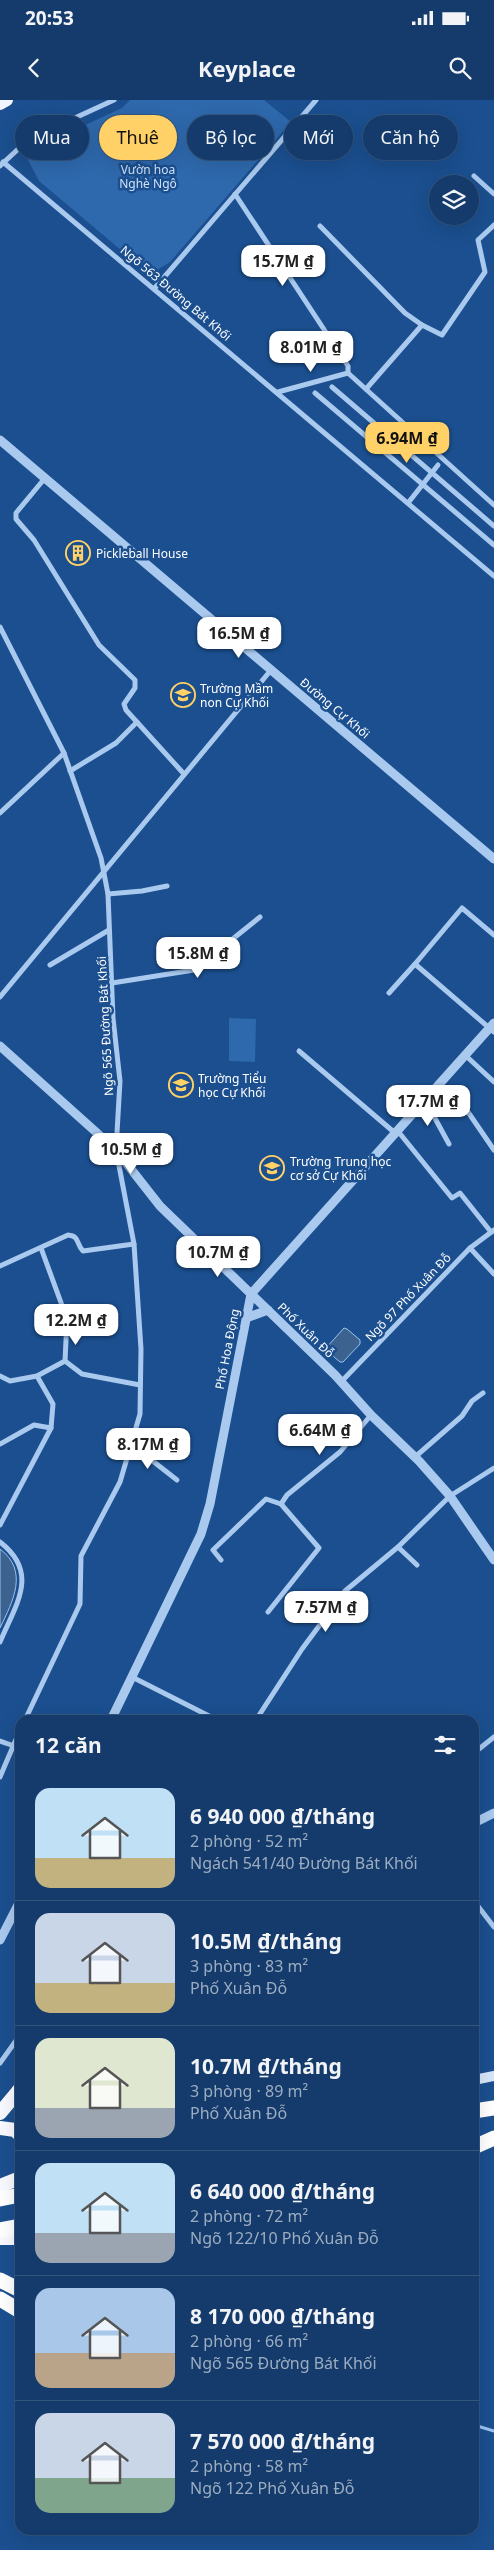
<!DOCTYPE html>
<html lang="vi">
<head>
<meta charset="utf-8">
<style>
	:root { --surface:#143b6b; --page:#1d4271; --text:#f1f3f6; --muted:#9dadc1; --line:#33557e; --accent:#ffd166 }
	body { margin:0; font-family:"Noto Sans",sans-serif; background:var(--page); color:var(--text); height:100vh; display:flex; flex-direction:column; font-size:19px; white-space:nowrap }
	* { box-sizing:border-box; margin:0 }
	p { font-size:16px; color:var(--muted) }
	.icon { flex:none; width:28px; height:28px; fill:none; stroke:currentColor; stroke-width:2; stroke-linecap:round; stroke-linejoin:round }
	.map { position:relative; flex:1; overflow:hidden }
	.panel { position:absolute; left:15px; top:1615px; width:464px; height:820px; display:flex; flex-direction:column; background:var(--surface); border-radius:15px; box-shadow:0 5px 20px #0002,0 0 0 1px var(--line) }
	.panel>* { flex:none }
	.guide { position:absolute; left:15px; top:15px; width:465px; height:45px; display:flex; gap:10px }
	.buttons { position:absolute; left:429px; top:75px; display:grid; gap:10px }
	.buttons a { display:grid; place-items:center; width:50px; height:50px; border-radius:50%; background:var(--surface); box-shadow:0 5px 20px #0002,0 0 0 1px var(--line); font-size:25px }
	.price { position:absolute; translate:-50% -42px; padding:0 11px; border-radius:10px; background:#fff; color:#222; font-size:16px; line-height:32px; filter:drop-shadow(0 1px 2px #0008) }
	.price::after { content:''; position:absolute; left:50%; top:30px; width:15px; height:11px; margin-left:-8px; background:inherit; clip-path:polygon(0 0,100% 0,50% 100%) }
	.price.current { background:var(--accent); color:#111 }
	ul { padding:0; list-style:none }
	li { display:flex; align-items:center; gap:15px; height:125px; padding:0 20px }
	li+li { border-top:1px solid var(--line) }
	li span { display:grid; place-items:center; flex:none; width:140px; height:100px; border-radius:15px; color:#555 }
	li>.icon { margin-inline-start:auto }
	span .icon { width:60px; height:60px; fill:#fffc; stroke-width:1 }
	li b { font-size:21px }
	h2 { display:flex; justify-content:space-between; align-items:center; height:60px; padding:0 20px; font-size:21px }
	.pill { padding:0 18px; border-radius:22px; background:var(--surface); box-shadow:0 5px 20px #0002,0 0 0 1px var(--line); font-size:18px; line-height:45px }
	.pill.current { background:var(--accent); color:#111 }
	.status { display:flex; justify-content:space-between; align-items:center; height:35px; padding:0 25px; background:var(--surface); direction:ltr }
	.status svg { height:14px; fill:currentColor }
	header { display:flex; justify-content:space-between; align-items:center; height:65px; padding:0 20px; background:var(--surface); font-size:22px; font-weight:700 }
	.map>svg:first-child { display:block }
</style>
</head>
<body>
<div class="status"><b>20:53</b><svg viewBox="0 0 49 12"><path d="M0 12V9h3v3zM5 12V6h3v6zM10 12V3h3v9zM15 12V0h3v12zM26 1h20v11H26zM47 4h2v5h-2z"/></svg></div>
<header><svg class="icon" aria-label="back" viewBox="0 0 24 24"><path d="M15 5l-7 7 7 7"/></svg>Keyplace<svg class="icon" aria-label="search" viewBox="0 0 24 24"><circle cx="10" cy="10" r="6"/><path d="M15 15l6 6"/></svg></header>
<div class="map">
<svg width="494" height="2450" viewBox="0 0 494 2450">
	<rect width="100%" height="100%" fill="#1b4f8f"/>
	<!-- green -->
	<g fill="#2e69ad">
		<polygon points="130,0 264,0 291,22 170,162 157,170 147,172 39,81 28,60 33,49 122,8"/>
		<polygon points="229,918 256,919 255,962 229,961"/>
	</g>
	<!-- water -->
	<g fill="#3c6290" stroke="#9cc4f0">
		<polygon points="344,1228 347,1229 360,1240 360,1244 343,1262 340,1262 327,1251 327,1247"/>
		<path d="M0 1449C29 1471 13 1501 0 1528Z"/>
	</g>
	<g fill="none" stroke-linecap="round" stroke-linejoin="round">
		<!-- stream -->
		<polyline stroke="#9cc4f0" stroke-width="3" points="474,2325 494,2331"/>
		<!-- minor -->
		<g stroke="#a9c9ee" stroke-width="5">
			<polyline points="3,62 494,476"/>
			<polyline points="0,66 29,39 114,0"/>
			<polyline points="474,76 494,94"/>
			<polyline points="235,94 348,266 348,273"/>
			<polyline points="320,126 405,213 422,225"/>
			<polyline points="154,189 316,0"/>
			<polyline points="348,273 494,405"/>
			<polyline points="332,287 494,426"/>
			<polyline points="366,289 422,225 442,235 485,172 478,140 494,125"/>
			<polyline points="278,292 348,273"/>
			<polyline points="315,293 494,445"/>
			<polyline points="45,378 16,413 16,419 34,440 99,545 135,580 135,588 124,604 126,610 184,674"/>
			<polyline points="408,403 438,365"/>
			<polyline points="0,527 64,653 101,758 108,794 113,918 120,981 116,1050 134,1144 141,1249 140,1314 120,1382 81,1456 80,1504 25,1620"/>
			<polyline points="70,671 116,643 137,622"/>
			<polyline points="0,713 64,653"/>
			<polyline points="108,794 142,791 167,786"/>
			<polyline points="415,864 462,808 494,835"/>
			<polyline points="50,865 109,830"/>
			<polyline points="112,883 194,870 260,817"/>
			<polyline points="389,893 415,864 494,932"/>
			<polyline points="0,897 271,570"/>
			<polyline points="299,951 395,1033"/>
			<polyline points="465,955 494,982"/>
			<polyline points="425,1000 449,1044"/>
			<polyline points="468,1012 494,1050"/>
			<polyline points="397,1030 452,1098 460,1093 491,1132"/>
			<polyline points="470,1148 494,1174"/>
			<path d="M0 1166 68 1135C80 1136 76 1144 83 1151L134 1144"/>
			<polyline points="65,1261 82,1274 140,1285"/>
			<polyline points="0,1276 10,1281 37,1276 65,1261 67,1219 41,1148"/>
			<polyline points="341,1282 470,1148 494,1130"/>
			<polyline points="0,1344 34,1325 51,1328"/>
			<polyline points="131,1344 177,1380"/>
			<polyline points="415,1357 462,1316 472,1301 483,1293"/>
			<polyline points="281,1404 287,1395 340,1352 371,1315"/>
			<polyline points="0,1425 51,1328 53,1304 37,1276"/>
			<path d="M0 1442C40 1473 16 1504 0 1542"/>
			<polyline points="221,1460 213,1450 266,1399 281,1404"/>
			<polyline points="417,1465 398,1447 450,1396 494,1368"/>
			<polyline points="268,1512 319,1448 281,1404"/>
			<polyline points="132,1577 217,1620"/>
			<polyline points="256,1620 302,1549 345,1491 398,1447"/>
			<polyline points="0,1641 20,1648"/>
			<polyline points="474,1653 494,1637"/>
			<polyline points="0,1677 20,1630"/>
			<polyline points="474,1801 494,1827"/>
			<polyline points="0,1963 20,1935"/>
		</g>
		<!-- tertiary -->
		<g stroke="#a9c9ee" stroke-width="9">
			<polyline points="0,340 494,759"/>
			<polyline points="0,946 116,1050 160,1106 335,1275 371,1315 419,1361 450,1396 494,1460"/>
			<polyline points="246,1218 268,1210"/>
			<polyline points="111,1620 201,1434 210,1404 251,1194 494,923"/>
			<polyline points="474,1723 494,1713"/>
			<polyline points="0,1840 20,1801"/>
		</g>
		<!-- secondary -->
		<polyline stroke="#d6e6fa" stroke-width="10" points="474,1980 494,1976"/>
		<!-- primary -->
		<polyline stroke="#f0f6ff" stroke-width="12" points="0,4 7,0"/>
		<!-- trunk -->
		<g stroke="#f8faff" stroke-width="14">
			<polyline points="0,2013 20,1989"/>
			<polyline points="0,2028 15,2030 20,2035"/>
			<polyline points="0,2086 20,2078"/>
			<polyline points="0,2138 20,2138"/>
		</g>
		<!-- motorway -->
		<g stroke="#fff" stroke-width="15">
			<polyline points="19,1991 20,1990"/>
			<polyline points="474,2011 494,2008"/>
			<polyline points="474,2047 494,2038"/>
			<polyline points="0,2099 20,2095"/>
			<polyline points="0,2130 20,2126"/>
			<polyline points="0,2180 20,2190"/>
			<polyline points="0,2199 20,2211"/>
		</g>
	</g>
	<!-- icons -->
	<defs>
		<symbol id="building-ring" viewBox="-11 -11 22 22"><circle r="9.5" fill="#1b4f8f" stroke="#ffd166" stroke-width="1.5"/><path d="M-4-6H4V6H1V3H-1V6H-4ZM-2.5-4.3h1.7v1.8h-1.7ZM.8-4.3h1.7v1.8H.8ZM-2.5-1h1.7V.8h-1.7ZM.8-1h1.7V.8H.8Z" fill="#ffd166"/></symbol>
		<symbol id="school-ring" viewBox="-11 -11 22 22"><circle r="9.5" fill="#1b4f8f" stroke="#ffd166" stroke-width="1.5"/><path d="M0-5L7-2L0 1L-7-2ZM-4 1L0 2.5L4 1V4Q0 6-4 4Z" fill="#ffd166"/></symbol>
	</defs>
	<g fill-rule="evenodd">
		<use href="#building-ring" x="64" y="439" width="28" height="28"/>
		<use href="#school-ring" x="169" y="581" width="28" height="28"/>
		<use href="#school-ring" x="167" y="971" width="28" height="28"/>
		<use href="#school-ring" x="258" y="1054" width="28" height="28"/>
	</g>
	<g text-anchor="middle" dominant-baseline="central" stroke-width="5" stroke-linejoin="round" paint-order="stroke">
		<!-- park labels -->
		<g font-size="12" fill="#cfe3fa" stroke="#1b4f8f">
			<text x="148" y="69">Vườn hoa<tspan x="148" dy="14">Nghè Ngô</tspan></text>
		</g>
		<!-- street labels -->
		<g font-size="12" fill="#fff" stroke="#1b4f8f">
			<text transform="translate(176 193) rotate(40)">Ngõ 563 Đường Bát Khối</text>
			<text transform="translate(335 608) rotate(40)">Đường Cự Khối</text>
			<text transform="translate(105 926) rotate(-93)">Ngõ 565 Đường Bát Khối</text>
			<text transform="translate(408 1197) rotate(-46)">Ngõ 97 Phố Xuân Đỗ</text>
			<text transform="translate(306 1230) rotate(44)">Phố Xuân Đỗ</text>
			<text transform="translate(227 1249) rotate(-79)">Phố Hoa Động</text>
		</g>
		<!-- poi labels -->
		<g font-size="12" fill="#fff" stroke="#1b4f8f" text-anchor="start">
			<text x="96" y="453">Pickleball House</text>
			<text x="200" y="588">Trường Mầm<tspan x="200" dy="14">non Cự Khối</tspan></text>
			<text x="198" y="978">Trường Tiểu<tspan x="198" dy="14">học Cự Khối</tspan></text>
			<text x="290" y="1061">Trường Trung học<tspan x="290" dy="14">cơ sở Cự Khối</tspan></text>
		</g>
	</g>
</svg>
<div class="buttons">
<a><svg class="icon" aria-label="layers" viewBox="0 0 24 24"><path d="M12 4l9 5-9 5-9-5zM3 14l9 5 9-5"/></svg></a>
</div>
<b class="price" style="left:283px;top:187px">15.7M ₫</b>
<b class="price" style="left:311px;top:273px">8.01M ₫</b>
<b class="price current" style="left:407px;top:364px">6.94M ₫</b>
<b class="price" style="left:239px;top:559px">16.5M ₫</b>
<b class="price" style="left:198px;top:879px">15.8M ₫</b>
<b class="price" style="left:428px;top:1027px">17.7M ₫</b>
<b class="price" style="left:131px;top:1075px">10.5M ₫</b>
<b class="price" style="left:218px;top:1178px">10.7M ₫</b>
<b class="price" style="left:76px;top:1246px">12.2M ₫</b>
<b class="price" style="left:320px;top:1356px">6.64M ₫</b>
<b class="price" style="left:148px;top:1370px">8.17M ₫</b>
<b class="price" style="left:326px;top:1533px">7.57M ₫</b>
<div class="guide">
<a class="pill">Mua</a>
<a class="pill current">Thuê</a>
<a class="pill">Bộ lọc</a>
<a class="pill">Mới</a>
<a class="pill">Căn hộ</a>
</div>
<section class="panel">
<h2>12 căn<svg class="icon" aria-label="filters" viewBox="0 0 24 24"><path d="M4 7h16M4 17h16"/><circle cx="9" cy="7" r="2"/><circle cx="15" cy="17" r="2"/></svg></h2>
<ul>
<li><span style="background:linear-gradient(#bfe0f5 70%,#c2b280 0)"><svg class="icon" aria-label="home" viewBox="0 0 24 24"><path d="M3 11l9-7 9 7M6 9v11h12V9"/></svg></span><div><b>6 940 000 ₫/tháng</b><p>2 phòng · 52 m²</p><p>Ngách 541/40 Đường Bát Khối</p></div></li>
<li><span style="background:linear-gradient(#c9d6e8 70%,#c2b280 0)"><svg class="icon" aria-label="home" viewBox="0 0 24 24"><path d="M3 11l9-7 9 7M6 9v11h12V9"/></svg></span><div><b>10.5M ₫/tháng</b><p>3 phòng · 83 m²</p><p>Phố Xuân Đỗ</p></div></li>
<li><span style="background:linear-gradient(#dfe7d0 70%,#9aa5b1 0)"><svg class="icon" aria-label="home" viewBox="0 0 24 24"><path d="M3 11l9-7 9 7M6 9v11h12V9"/></svg></span><div><b>10.7M ₫/tháng</b><p>3 phòng · 89 m²</p><p>Phố Xuân Đỗ</p></div></li>
<li><span style="background:linear-gradient(#bfe0f5 70%,#9aa5b1 0)"><svg class="icon" aria-label="home" viewBox="0 0 24 24"><path d="M3 11l9-7 9 7M6 9v11h12V9"/></svg></span><div><b>6 640 000 ₫/tháng</b><p>2 phòng · 72 m²</p><p>Ngõ 122/10 Phố Xuân Đỗ</p></div></li>
<li><span style="background:linear-gradient(#a9c7e8 65%,#b9a48a 0)"><svg class="icon" aria-label="home" viewBox="0 0 24 24"><path d="M3 11l9-7 9 7M6 9v11h12V9"/></svg></span><div><b>8 170 000 ₫/tháng</b><p>2 phòng · 66 m²</p><p>Ngõ 565 Đường Bát Khối</p></div></li>
<li><span style="background:linear-gradient(#c9d6e8 65%,#7fa58c 0)"><svg class="icon" aria-label="home" viewBox="0 0 24 24"><path d="M3 11l9-7 9 7M6 9v11h12V9"/></svg></span><div><b>7 570 000 ₫/tháng</b><p>2 phòng · 58 m²</p><p>Ngõ 122 Phố Xuân Đỗ</p></div></li>
</ul>
</section>
</div>
</body>
</html>
